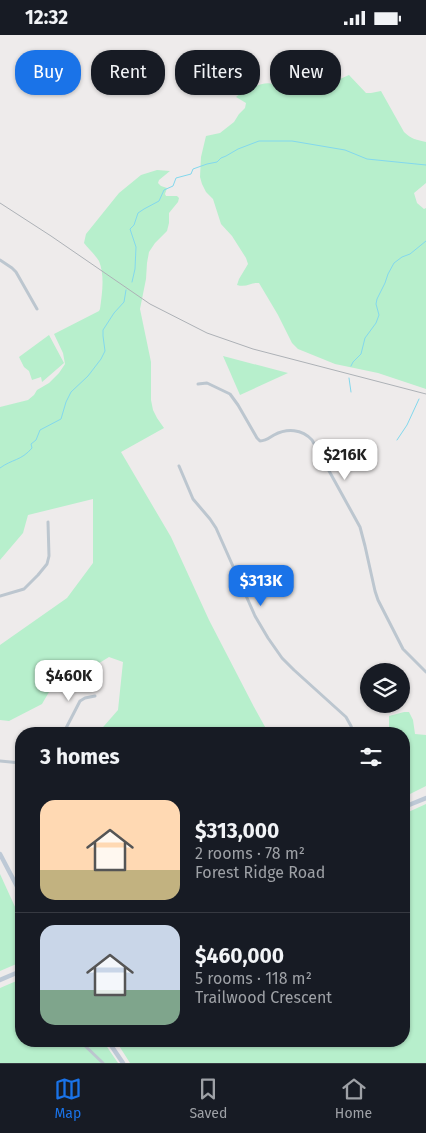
<!DOCTYPE html>
<html lang="en">
<head>
<meta charset="utf-8">
<style>
	:root { --surface:#171b24; --page:#242831; --text:#f1f3f6; --muted:#9ea1a6; --line:#363941; --accent:#1a73e8 }
	body { margin:0; font-family:"Fira Sans",sans-serif; background:var(--page); color:var(--text); height:100vh; display:flex; flex-direction:column; font-size:19px; white-space:nowrap }
	* { box-sizing:border-box; margin:0 }
	p { font-size:16px; color:var(--muted) }
	.icon { flex:none; width:28px; height:28px; fill:none; stroke:currentColor; stroke-width:2; stroke-linecap:round; stroke-linejoin:round }
	.map { position:relative; flex:1; overflow:hidden }
	.drawer { position:absolute; left:15px; top:692px; width:395px; height:320px; display:flex; flex-direction:column; background:var(--surface); border-radius:20px; box-shadow:0 1px 4px #0004 }
	.drawer>* { flex:none }
	.banner { position:absolute; left:15px; top:15px; width:396px; height:45px; display:flex; gap:10px }
	.buttons { position:absolute; left:360px; top:628px; display:grid; gap:10px }
	.buttons a { display:grid; place-items:center; width:50px; height:50px; border-radius:50%; background:var(--surface); box-shadow:0 1px 4px #0004; font-size:25px }
	.price { position:absolute; translate:-50% -42px; padding:0 11px; border-radius:10px; background:#fff; color:#222; font-size:16px; line-height:32px; filter:drop-shadow(0 1px 2px #0008) }
	.price::after { content:''; position:absolute; left:50%; top:30px; width:15px; height:11px; margin-left:-8px; background:inherit; clip-path:polygon(0 0,100% 0,50% 100%) }
	.price.active { background:var(--accent); color:#fff }
	ul { padding:0; list-style:none }
	li { display:flex; align-items:center; gap:15px; height:125px; padding:0 25px }
	li+li { border-top:1px solid var(--line) }
	li span { display:grid; place-items:center; flex:none; width:140px; height:100px; border-radius:15px; color:#555 }
	li>.icon { margin-inline-start:auto }
	span .icon { width:60px; height:60px; fill:#fffc; stroke-width:1 }
	li b { font-size:21px }
	h2 { display:flex; justify-content:space-between; align-items:center; height:60px; padding:0 25px; font-size:21px }
	.chip { padding:0 18px; border-radius:20px; background:var(--surface); box-shadow:0 1px 4px #0004; font-size:18px; line-height:45px }
	.chip.active { background:var(--accent); color:#fff }
	.status { display:flex; justify-content:space-between; align-items:center; height:35px; padding:0 25px; background:var(--surface); direction:ltr }
	.status svg { height:14px; fill:currentColor }
	.tab-bar { display:flex; justify-content:space-around; align-items:center; height:70px; border-top:1px solid var(--line); background:var(--surface); font-size:14px; color:var(--muted) }
	.tab-bar a { display:grid; justify-items:center; gap:2px }
	.tab-bar .active { color:var(--accent) }
	.map>svg:first-child { display:block }
</style>
</head>
<body>
<div class="status"><b>12:32</b><svg viewBox="0 0 49 12"><path d="M0 12V9h3v3zM5 12V6h3v6zM10 12V3h3v9zM15 12V0h3v12zM26 1h20v11H26zM47 4h2v5h-2z"/></svg></div>
<div class="map">
<svg width="426" height="1028" viewBox="0 0 426 1028">
	<rect width="100%" height="100%" fill="#eeebeb"/>
	<!-- green -->
	<g fill="#b7efcc">
		<path d="M317 40 331 48 349 40 366 58H371L381 56 404 97C411 104 417 105 426 107V148L414 158 417 168 424 174 426 173V354L378 338 335 329 298 314 292 308 278 280 259 248C251 247 247 253 237 250L239 244 248 229 246 223 232 201 221 189 213 164 206 157 202 149 200 142 201 122 206 101 220 98 234 87 239 79 245 73 246 68 236 62C244 56 263 45 273 49L285 46 299 45Z"/>
		<path d="M157 135 170 136 159 145 158 148 161 151 167 153 165 159 166 161H177L179 163 178 167 169 178V188L167 196 155 208 149 217 147 228 146 244 140 274 151 327V365L153 375 157 383 164 393 121 417 171 502 209 585 254 672 269 699H181L179 696 174 699H97L118 675 123 627 109 622 75 643 56 645 42 669 9 686 0 685V610L67 563 93 528V464L28 480 23 498 0 525V372L28 365 34 360 37 355 49 348 59 338 65 329 63 318 54 299 99 276 100 274C102 259 105 241 99 226 96 221 88 213 84 208L86 199 119 158 141 140Z"/>
		<polygon points="49,300 64,328 42,347 41,342 32,345 29,336 24,332 19,322"/>
		<polygon points="223,321 288,338 240,360"/>
		<polygon points="404,677 409,677 413,685 415,699 426,700 426,751 404,762 404,699 389,699 389,681"/>
		<polygon points="426,769 426,1028 130,1028 116,1006 404,1006 404,779"/>
		<polygon points="0,839 21,885 21,927 0,936"/>
		<polygon points="21,944 21,1006 103,1006 118,1028 0,1028 0,953"/>
	</g>
	<g fill="none" stroke-linecap="round" stroke-linejoin="round">
		<!-- stream -->
		<g stroke="#83d8ed" stroke-width="1">
			<polyline points="132,247 135,234 136,212 130,194 134,190 138,178 144,174 159,166 164,155 173,151 176,143 191,139 193,134 207,129 217,127 221,123 226,121 238,114 259,106 292,106 345,115 367,124 426,130"/>
			<polyline points="351,331 353,327 361,319 365,303 376,288 379,280 376,269 377,264 385,248 388,239 394,228 402,222 410,219 426,206"/>
			<polyline points="349,343 351,357"/>
			<polyline points="397,405 407,390 419,364"/>
			<path d="M0 433C12 424 21 426 32 413L31 409 36 405 40 395 61 384 66 367 71 357 88 341 101 324 105 316 103 301V295L114 278 124 267 126 255"/>
		</g>
		<!-- street -->
		<g stroke="#bcc6cf" stroke-width="3">
			<polyline points="0,225 12,233 16,237 37,274"/>
			<path d="M198 349 207 348 230 359 238 370 257 403 260 406C266 406 269 403 274 400 287 393 302 394 312 405L360 492 365 511 375 556 378 565 403 614 426 637"/>
			<polyline points="179,431 193,464 210,484 216,493 255,581 268,603 282,623 294,635 346,682 351,691 354,699"/>
			<polyline points="0,561 24,554 38,540 47,529 49,521 48,487"/>
			<polyline points="63,699 80,666 85,663 95,661"/>
			<polyline points="0,726 21,728"/>
			<polyline points="80,1006 103,1028"/>
		</g>
		<!-- secondary -->
		<g stroke="#bdc9d6" stroke-width="4.5">
			<polyline points="404,772 426,763"/>
			<polyline points="0,819 21,859"/>
			<polyline points="0,945 21,936"/>
			<polyline points="108,1006 123,1028"/>
		</g>
		<!-- rail -->
		<polyline stroke="#adb1b6" stroke-width="1" points="0,168 51,201 150,269 207,298 253,314 426,359"/>
	</g>
</svg>
<div class="buttons">
<a><svg class="icon" aria-label="layers" viewBox="0 0 24 24"><path d="M12 4l9 5-9 5-9-5zM3 14l9 5 9-5"/></svg></a>
</div>
<b class="price" style="left:345px;top:446px">$216K</b>
<b class="price active" style="left:261px;top:572px">$313K</b>
<b class="price" style="left:69px;top:667px">$460K</b>
<div class="banner">
<a class="chip active">Buy</a>
<a class="chip">Rent</a>
<a class="chip">Filters</a>
<a class="chip">New</a>
</div>
<section class="drawer">
<h2>3 homes<svg class="icon" aria-label="filters" viewBox="0 0 24 24"><path d="M4 7h16M4 17h16"/><circle cx="9" cy="7" r="2"/><circle cx="15" cy="17" r="2"/></svg></h2>
<ul>
<li><span style="background:linear-gradient(#ffd9b3 70%,#c2b280 0)"><svg class="icon" aria-label="home" viewBox="0 0 24 24"><path d="M3 11l9-7 9 7M6 9v11h12V9"/></svg></span><div><b>$313,000</b><p>2 rooms · 78 m²</p><p>Forest Ridge Road</p></div></li>
<li><span style="background:linear-gradient(#c9d6e8 65%,#7fa58c 0)"><svg class="icon" aria-label="home" viewBox="0 0 24 24"><path d="M3 11l9-7 9 7M6 9v11h12V9"/></svg></span><div><b>$460,000</b><p>5 rooms · 118 m²</p><p>Trailwood Crescent</p></div></li>
</ul>
</section>
</div>
<nav class="tab-bar">
<a class="active"><svg class="icon" aria-label="map" viewBox="0 0 24 24"><path d="M3 6l6-2 6 2 6-2v14l-6 2-6-2-6 2zM9 4v14M15 6v14"/></svg>Map</a>
<a><svg class="icon" aria-label="saved" viewBox="0 0 24 24"><path d="M7 4h10v16l-5-4-5 4z"/></svg>Saved</a>
<a><svg class="icon" aria-label="home" viewBox="0 0 24 24"><path d="M3 11l9-7 9 7M6 9v11h12V9"/></svg>Home</a>
</nav>
</body>
</html>
